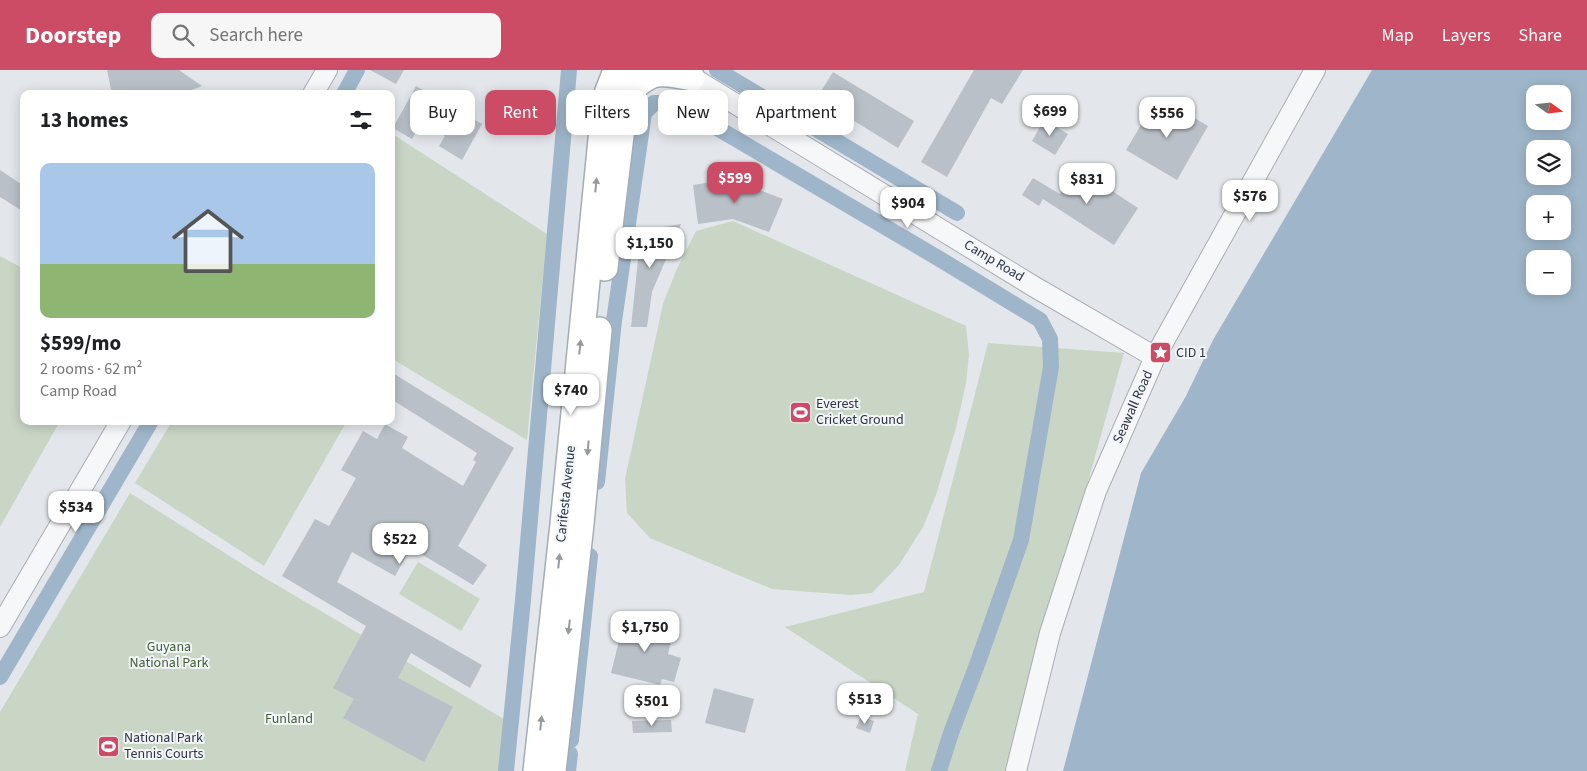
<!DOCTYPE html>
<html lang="en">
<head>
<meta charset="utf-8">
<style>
	:root { --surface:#fff; --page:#f6f6f6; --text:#202124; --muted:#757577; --line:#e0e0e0; --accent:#cd4c65 }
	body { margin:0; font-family:"Source Sans 3",sans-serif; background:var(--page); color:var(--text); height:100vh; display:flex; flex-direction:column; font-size:19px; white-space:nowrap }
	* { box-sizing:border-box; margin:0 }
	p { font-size:16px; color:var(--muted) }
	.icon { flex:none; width:28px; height:28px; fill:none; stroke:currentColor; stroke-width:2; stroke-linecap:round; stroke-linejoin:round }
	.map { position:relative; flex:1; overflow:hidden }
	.sheet { position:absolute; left:20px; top:20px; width:375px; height:335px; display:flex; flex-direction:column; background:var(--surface); border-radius:10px; box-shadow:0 2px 12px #0003 }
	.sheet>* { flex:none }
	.top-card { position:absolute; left:410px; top:20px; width:475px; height:45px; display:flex; gap:10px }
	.needle { width:32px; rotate:105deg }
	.tools { position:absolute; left:1526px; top:15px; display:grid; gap:10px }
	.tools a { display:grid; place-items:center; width:45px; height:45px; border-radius:10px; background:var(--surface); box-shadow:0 2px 12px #0003; font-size:25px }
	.price { position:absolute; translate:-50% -42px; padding:0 11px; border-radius:10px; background:#fff; color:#222; font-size:16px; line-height:32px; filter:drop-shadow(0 1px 2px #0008) }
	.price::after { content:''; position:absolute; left:50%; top:30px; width:15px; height:11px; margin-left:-8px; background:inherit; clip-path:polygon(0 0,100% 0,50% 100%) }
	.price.selected { background:var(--accent); color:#fff }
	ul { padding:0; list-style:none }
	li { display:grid; align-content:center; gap:10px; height:265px; padding:0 20px }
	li+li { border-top:1px solid var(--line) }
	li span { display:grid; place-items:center; height:155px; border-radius:10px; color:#555 }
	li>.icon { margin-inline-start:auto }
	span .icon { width:90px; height:90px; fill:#fffc; stroke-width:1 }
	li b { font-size:21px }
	h2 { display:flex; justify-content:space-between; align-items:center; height:60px; padding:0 20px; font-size:21px }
	.pill { padding:0 18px; border-radius:10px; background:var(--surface); box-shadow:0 2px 12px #0003; font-size:18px; line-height:45px }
	.pill.selected { background:var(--accent); color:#fff }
	header { display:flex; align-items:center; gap:30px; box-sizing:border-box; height:70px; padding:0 25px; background:var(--accent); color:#fff }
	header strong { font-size:24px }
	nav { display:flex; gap:28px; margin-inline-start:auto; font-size:18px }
	.search { width:350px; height:45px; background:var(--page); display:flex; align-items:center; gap:12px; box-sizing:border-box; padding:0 18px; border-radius:10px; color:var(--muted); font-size:19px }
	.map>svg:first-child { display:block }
</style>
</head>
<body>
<header>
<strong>Doorstep</strong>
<div class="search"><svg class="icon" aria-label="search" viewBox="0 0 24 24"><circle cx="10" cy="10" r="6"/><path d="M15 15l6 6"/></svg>Search here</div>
<nav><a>Map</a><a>Layers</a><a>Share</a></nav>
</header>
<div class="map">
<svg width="1587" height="701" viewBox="0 0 1587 701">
	<rect width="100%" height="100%" fill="#e3e7eb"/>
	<!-- green -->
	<g fill="#c9d5c5">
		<polygon points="391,63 547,164 527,370 391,288"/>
		<polygon points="733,151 966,256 969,285 966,313 956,358 936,425 923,457 899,495 872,523 851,525 772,519 650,468 627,443 625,409 663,234 676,201 696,161"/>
		<polygon points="0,186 24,199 24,351 60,351 0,457"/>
		<polygon points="988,273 1124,283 1007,701 905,701 918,644 785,557 924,522"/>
		<polygon points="172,351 347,351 264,496 135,413"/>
		<polygon points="130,423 258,504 504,649 499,701 0,701 0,642"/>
		<polygon points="418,492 480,529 461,561 399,524"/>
	</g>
	<!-- water -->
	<path fill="#9fb6ca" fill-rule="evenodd" d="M1372 0H1587V701H1063L1141 403 1186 326 1213 270ZM1535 24H1562V51H1535ZM1535 79H1562V106H1535ZM1535 134H1562V161H1535ZM1535 189H1562V216H1535Z"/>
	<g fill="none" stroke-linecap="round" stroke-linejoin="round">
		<!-- canal -->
		<g stroke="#9fb6ca" stroke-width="16">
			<polyline points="717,0 957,143"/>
			<polyline points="344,24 357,0"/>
			<polyline points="597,412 614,251 644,43 654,33 670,33 702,49 943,191 1040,250 1050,269 1051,297 1021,470 978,592 951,663 939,701"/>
			<polyline points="0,607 151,351"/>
			<polyline points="571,670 590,486"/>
			<polyline points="506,701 523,530 569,0"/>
			<polyline points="568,701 570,684"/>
		</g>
	</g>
	<!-- building -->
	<g fill="#bac0c8">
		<polygon points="107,0 179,0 202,16 181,24 112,24"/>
		<polygon points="370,0 404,0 396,14"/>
		<polygon points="974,0 1023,0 1002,34 991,28 947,107 921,92"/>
		<polygon points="833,2 914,51 898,78 817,28"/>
		<polygon points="416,16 482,54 462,90 439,76 445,66 421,52 412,69 393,58"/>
		<polygon points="1162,29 1208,56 1177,110 1126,80 1150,40 1154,42"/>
		<polygon points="1044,50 1068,64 1055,85 1032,71"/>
		<polygon points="1077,98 1138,138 1114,175 1043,129 1039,136 1022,125 1033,108 1060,124"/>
		<polygon points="0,100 24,116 24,142 0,127"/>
		<polygon points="730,109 783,129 769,162 733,149 698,154 693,115"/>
		<polygon points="681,154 652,222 647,257 631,257 641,161"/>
		<polygon points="391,302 514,378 458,476 487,495 473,515 411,478 395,506 352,482 337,512 482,595 470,618 411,583 398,608 453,637 424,692 343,648 354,629 333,618 366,556 282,506 315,449 329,456 356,408 341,400 363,361 377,369 385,354 408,367 402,378 463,416 476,392 473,390 477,383 391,329"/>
		<polygon points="625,547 674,560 668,584 681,588 674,612 662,609 660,615 611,603"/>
		<polygon points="714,618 754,629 745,663 705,653"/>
		<polygon points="861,646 874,651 870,663 856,658"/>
		<polygon points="671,650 672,662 633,663 632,651"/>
	</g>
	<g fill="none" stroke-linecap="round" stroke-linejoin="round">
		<defs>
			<g id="minor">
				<polyline points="680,0 1033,216 1155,287"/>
				<polyline points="313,24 327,0"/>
				<polyline points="0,557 121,351"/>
				<polyline points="1016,701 1050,563 1096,421 1155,287 1315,0"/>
			</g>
			<g id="major">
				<path d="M626 24C653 0 657 1 692 8"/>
				<polyline points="605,198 626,24 633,0"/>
				<polyline points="536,701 563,454 605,29 616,0"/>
				<polyline points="553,701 581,454 599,260"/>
			</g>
		</defs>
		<!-- minor casing -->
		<use href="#minor" stroke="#a8aeb5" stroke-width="22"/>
		<!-- major casing -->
		<use href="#major" stroke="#a3acb7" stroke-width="28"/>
		<!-- minor -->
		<use href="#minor" stroke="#f6f7f9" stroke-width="20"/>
		<!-- major -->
		<use href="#major" stroke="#fff" stroke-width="25"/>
	</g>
	<!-- one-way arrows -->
	<defs><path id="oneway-solid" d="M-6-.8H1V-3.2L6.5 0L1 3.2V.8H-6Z" transform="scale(1.25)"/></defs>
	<g fill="#959aa1">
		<use href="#oneway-solid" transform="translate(596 115) rotate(-84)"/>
		<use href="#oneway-solid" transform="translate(580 277) rotate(-84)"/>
		<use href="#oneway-solid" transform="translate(588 378) rotate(95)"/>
		<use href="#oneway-solid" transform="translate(559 491) rotate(-84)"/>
		<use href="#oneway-solid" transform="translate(569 557) rotate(97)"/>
		<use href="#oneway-solid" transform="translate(541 653) rotate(-84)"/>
	</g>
	<!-- icons -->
	<defs>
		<symbol id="sight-square" viewBox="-11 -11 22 22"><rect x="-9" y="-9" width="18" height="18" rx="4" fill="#cd4c65" stroke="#f3f5f8"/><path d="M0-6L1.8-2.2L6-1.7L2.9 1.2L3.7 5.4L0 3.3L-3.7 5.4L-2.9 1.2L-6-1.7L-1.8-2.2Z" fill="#fff"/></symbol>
		<symbol id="stadium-square" viewBox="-11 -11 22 22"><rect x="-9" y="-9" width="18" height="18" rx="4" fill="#cd4c65" stroke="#f3f5f8"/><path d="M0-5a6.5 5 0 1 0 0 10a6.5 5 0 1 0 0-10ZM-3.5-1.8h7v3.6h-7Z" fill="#fff"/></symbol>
	</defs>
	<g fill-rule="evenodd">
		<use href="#sight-square" x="1148" y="270" width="25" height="25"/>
		<use href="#stadium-square" x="788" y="330" width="25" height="25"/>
		<use href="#stadium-square" x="96" y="664" width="25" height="25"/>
	</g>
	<g text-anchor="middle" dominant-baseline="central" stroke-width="4" stroke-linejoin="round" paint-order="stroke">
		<!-- street labels -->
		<g font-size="14" fill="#2b3543" stroke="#f3f5f8">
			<text transform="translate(994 191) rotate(31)">Camp Road</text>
			<text transform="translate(1133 337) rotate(-66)">Seawall Road</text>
			<text transform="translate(566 424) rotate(-84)">Carifesta Avenue</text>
		</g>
		<!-- poi labels -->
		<g font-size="14" fill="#2b3543" stroke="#f3f5f8" text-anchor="start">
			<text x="1176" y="283">CID 1</text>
			<text x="816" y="334">Everest<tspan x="816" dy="16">Cricket Ground</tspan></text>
			<text x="124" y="668">National Park<tspan x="124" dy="16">Tennis Courts</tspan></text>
		</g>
		<!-- park labels -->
		<g font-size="14" fill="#415f39" stroke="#f3f5f8">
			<text x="169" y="577">Guyana<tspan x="169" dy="16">National Park</tspan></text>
			<text x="289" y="649">Funland</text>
		</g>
	</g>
</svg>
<div class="tools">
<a><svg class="needle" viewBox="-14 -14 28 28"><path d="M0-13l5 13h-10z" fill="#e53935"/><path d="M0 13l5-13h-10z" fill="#757577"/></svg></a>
<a><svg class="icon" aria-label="layers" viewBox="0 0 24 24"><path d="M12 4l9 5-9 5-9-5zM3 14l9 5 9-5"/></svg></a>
<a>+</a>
<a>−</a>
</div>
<b class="price" style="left:1050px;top:67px">$699</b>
<b class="price" style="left:1167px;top:69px">$556</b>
<b class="price selected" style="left:735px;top:134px">$599</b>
<b class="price" style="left:1087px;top:135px">$831</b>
<b class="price" style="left:1250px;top:152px">$576</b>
<b class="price" style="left:908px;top:159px">$904</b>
<b class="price" style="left:650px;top:199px">$1,150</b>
<b class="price" style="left:571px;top:346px">$740</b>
<b class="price" style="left:76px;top:463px">$534</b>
<b class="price" style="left:400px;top:495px">$522</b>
<b class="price" style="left:645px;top:583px">$1,750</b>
<b class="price" style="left:865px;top:655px">$513</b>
<b class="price" style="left:652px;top:657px">$501</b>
<div class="top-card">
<a class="pill">Buy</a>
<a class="pill selected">Rent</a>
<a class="pill">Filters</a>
<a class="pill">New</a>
<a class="pill">Apartment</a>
</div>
<section class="sheet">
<h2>13 homes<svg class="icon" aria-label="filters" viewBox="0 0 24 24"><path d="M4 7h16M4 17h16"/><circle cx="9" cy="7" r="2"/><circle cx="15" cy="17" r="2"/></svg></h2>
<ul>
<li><span style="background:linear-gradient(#a9c7e8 65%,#8fb573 0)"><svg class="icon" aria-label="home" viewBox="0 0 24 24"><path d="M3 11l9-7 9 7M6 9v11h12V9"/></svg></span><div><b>$599/mo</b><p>2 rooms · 62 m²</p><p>Camp Road</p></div></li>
</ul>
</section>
</div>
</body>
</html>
